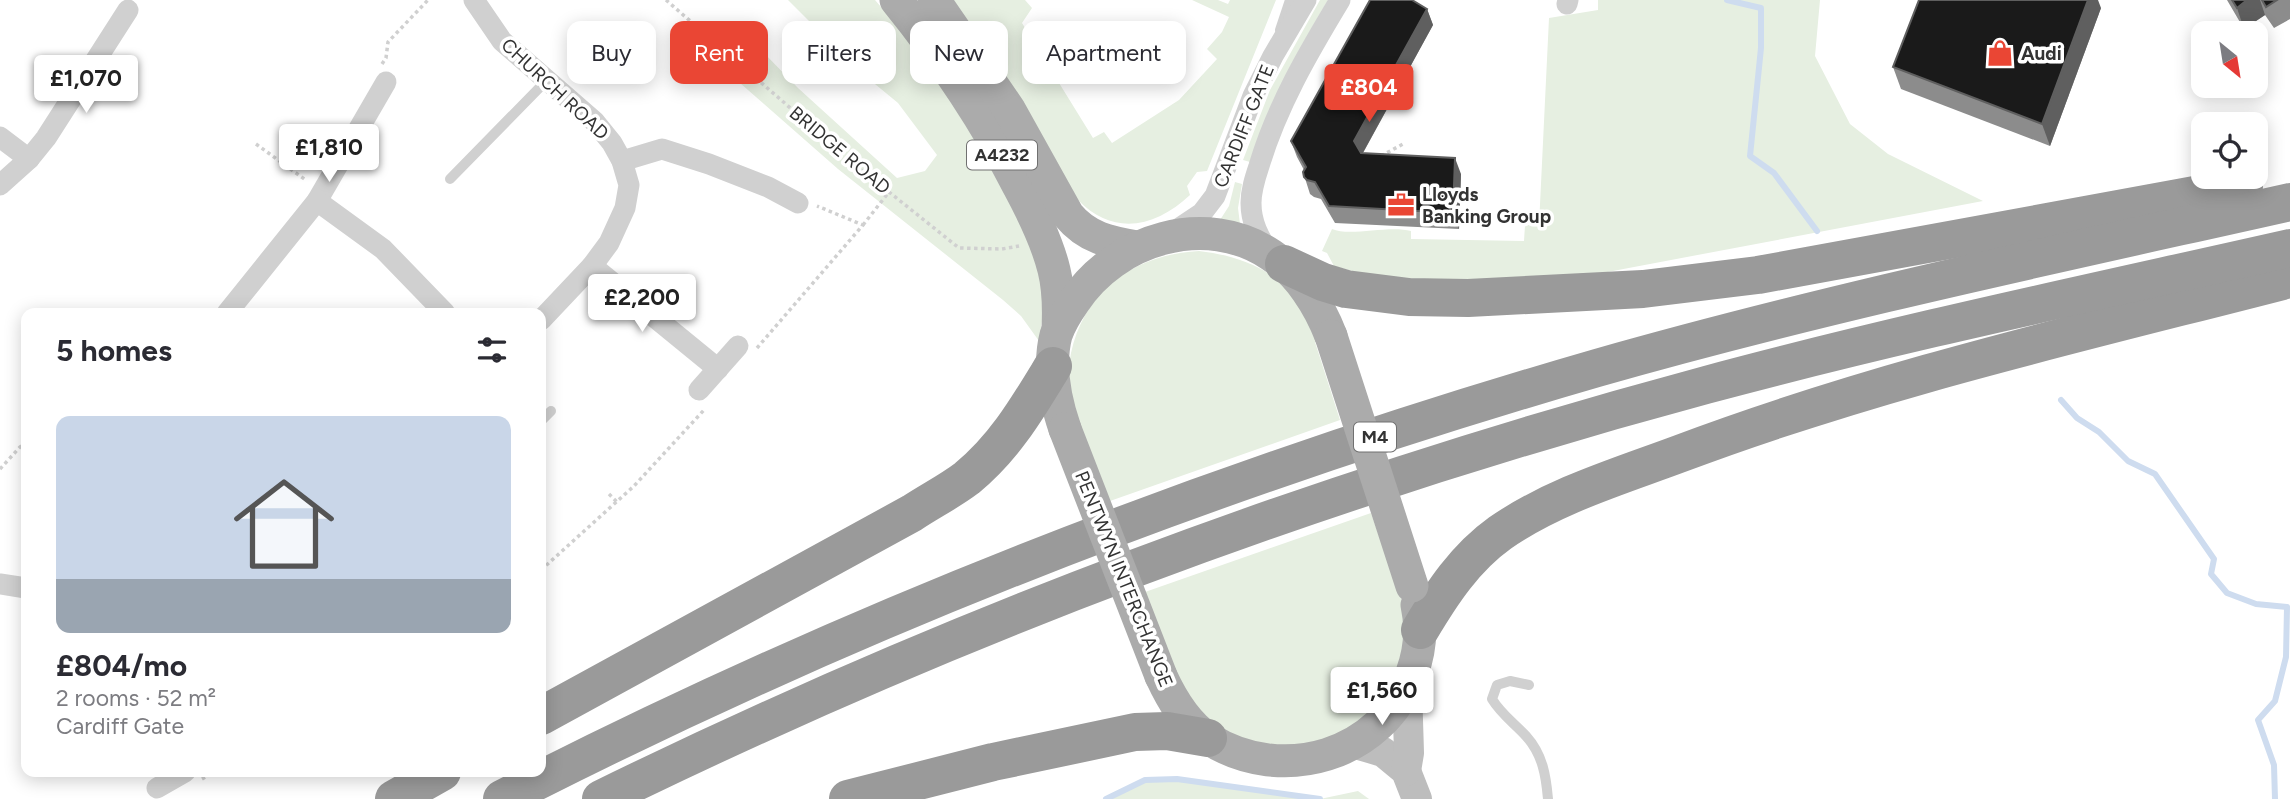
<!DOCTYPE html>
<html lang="en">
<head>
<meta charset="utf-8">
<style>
	:root { --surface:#fff; --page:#f2f2f3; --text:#2b2b33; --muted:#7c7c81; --accent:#ea4634 }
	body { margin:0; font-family:Figtree,sans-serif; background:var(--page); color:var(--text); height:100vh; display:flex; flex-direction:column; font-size:26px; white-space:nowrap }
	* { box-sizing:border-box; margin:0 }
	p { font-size:23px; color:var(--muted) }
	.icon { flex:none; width:38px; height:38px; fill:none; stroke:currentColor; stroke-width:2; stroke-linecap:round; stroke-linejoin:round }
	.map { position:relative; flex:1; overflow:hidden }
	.side { position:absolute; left:21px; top:308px; width:525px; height:469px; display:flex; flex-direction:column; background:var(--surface); border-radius:14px; box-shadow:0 4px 18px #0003 }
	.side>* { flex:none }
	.top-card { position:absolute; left:567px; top:21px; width:665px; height:63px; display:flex; gap:14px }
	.needle { width:46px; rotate:150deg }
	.tools { position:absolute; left:2191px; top:21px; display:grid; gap:14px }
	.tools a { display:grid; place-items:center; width:77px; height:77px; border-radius:14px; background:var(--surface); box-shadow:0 4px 18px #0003; font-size:35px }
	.price { position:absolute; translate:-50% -60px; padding:0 16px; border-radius:7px; background:#fff; color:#222; font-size:23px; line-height:46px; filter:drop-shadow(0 2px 4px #0008) }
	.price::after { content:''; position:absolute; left:50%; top:42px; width:21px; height:16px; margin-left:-10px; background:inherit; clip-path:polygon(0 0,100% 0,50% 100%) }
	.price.current { background:var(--accent); color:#fff }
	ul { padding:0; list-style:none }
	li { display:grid; align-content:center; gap:14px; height:371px; padding:0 35px }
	li span { display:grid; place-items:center; height:217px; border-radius:14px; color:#555 }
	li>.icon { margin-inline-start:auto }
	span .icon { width:126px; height:126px; fill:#fffc; stroke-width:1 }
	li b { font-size:30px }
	h2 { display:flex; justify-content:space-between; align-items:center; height:84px; padding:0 35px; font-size:30px }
	.pill { padding:0 24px; border-radius:14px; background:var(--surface); box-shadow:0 4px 18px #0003; font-size:24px; line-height:63px }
	.pill.current { background:var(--accent); color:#fff }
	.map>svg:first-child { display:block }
</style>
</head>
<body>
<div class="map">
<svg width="2290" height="799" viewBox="0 0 2290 799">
	<rect width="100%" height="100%" fill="#fff"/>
	<!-- green -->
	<g fill="#e6efe1">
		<polygon points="788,0 875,0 932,66 1009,189 1042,274 1043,314 1039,341 1021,316 1003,300 838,169 716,62 736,47 760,49 798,88 897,178 925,171 937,155 898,103 858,70"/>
		<path d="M949 0H1025L1032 8 1022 23 1093 138 1104 132 1112 143 1179 100 1217 59 1207 49 1222 32 1229 17 1192 0H1218L1228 4 1230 0H1276L1207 171 1197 172 1187 186 1190 195C1156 227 1114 237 1078 200Z"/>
		<path d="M1320 0H1328C1296 54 1269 103 1250 162L1243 160 1270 90Z"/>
		<path d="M1598 0H1820L1815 56 1850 124 1888 154 1983 201 1560 281 1404 285 1334 266 1327 253 1322 251 1332 229C1350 237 1388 225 1411 231V239L1524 241 1525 225H1539L1549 18 1598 10Z"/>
		<polygon points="1235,182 1242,184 1238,208 1240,224 1220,220 1229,206"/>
		<path d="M1199 251C1234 255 1272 267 1294 297 1304 310 1311 326 1319 340L1315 342 1340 420 1110 501C1101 478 1092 454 1082 431 1078 421 1073 411 1070 401 1067 387 1068 367 1071 353 1085 289 1136 254 1199 251Z"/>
		<polygon points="1371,513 1403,604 1403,653 1388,691 1356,725 1313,745 1260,746 1217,728 1185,696 1145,592"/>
		<polygon points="1177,779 1320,799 1358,791 1369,799 1106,799 1145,780"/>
	</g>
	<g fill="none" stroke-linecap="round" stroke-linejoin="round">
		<!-- stream -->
		<g stroke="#cedcef" stroke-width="6">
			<polyline points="1727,0 1761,8 1761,48 1750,156 1774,173 1817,231"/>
			<polyline points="2061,400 2077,418 2099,432 2128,461 2155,474 2214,559 2211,574 2227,593 2256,604 2287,607 2286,657 2275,701 2258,720 2274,765 2275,799"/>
			<polyline points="1106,799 1145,780 1177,779 1320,799"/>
		</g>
		<!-- path -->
		<g stroke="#d0d0d0" stroke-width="3.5" stroke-dasharray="3.5 3.5" stroke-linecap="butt">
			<polyline points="666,0 864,172 959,248 1002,249 1019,246"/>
			<polyline points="382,64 386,58 388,42 428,0"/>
			<polyline points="256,144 307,181"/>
			<polyline points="1381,156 1403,144"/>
			<polyline points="863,225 889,192"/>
			<polyline points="757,348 863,225 817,206"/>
			<polyline points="0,469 20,447 26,443"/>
			<polyline points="609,494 617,502"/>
			<polyline points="541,570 634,486 704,410"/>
			<polyline points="202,779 214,772"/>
		</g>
		<!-- lane -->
		<g stroke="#d0d0d0" stroke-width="10">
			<polyline points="1280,30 1290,0"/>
			<polyline points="450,179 546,81"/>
			<polyline points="541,421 551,411"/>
			<path d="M1529 685 1510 681 1497 685 1492 699C1501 714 1514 723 1526 736 1543 755 1546 776 1548 799"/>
		</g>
		<!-- street -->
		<g stroke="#d0d0d0" stroke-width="21">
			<polyline points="474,0 502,41 595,122 612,143 622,161 629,185 625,208 609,243 592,266 541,320"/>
			<polyline points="1567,4 1568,0"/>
			<polyline points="0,137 29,159"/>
			<polyline points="622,161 662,149 709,164 768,187 798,203"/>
			<polyline points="0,185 29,159 46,138 128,10"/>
			<polyline points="317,201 386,82"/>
			<polyline points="1172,233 1202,213 1215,196 1253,96 1273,56 1306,0"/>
			<path d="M1269 253C1259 237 1251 223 1251 203 1251 190 1255 178 1259 166 1277 106 1308 53 1340 0"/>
			<polyline points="592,266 718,369"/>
			<polyline points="227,313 317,201 383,249 445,313"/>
			<polyline points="699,390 738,346"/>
			<polyline points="0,584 26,588"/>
			<polyline points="157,788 185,772"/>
		</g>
		<!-- secondary -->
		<g stroke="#bdbdbd" stroke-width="30">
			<polyline points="1356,744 1383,752 1406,771 1417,799"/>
			<polyline points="1406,771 1409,753 1407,687"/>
		</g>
		<!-- primary -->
		<g stroke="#ababab" stroke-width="33">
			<path d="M896 0C943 58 985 120 1019 187 1033 213 1047 241 1054 270 1059 290 1059 309 1058 329"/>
			<path d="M934 0 1009 109 1068 215C1087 238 1109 242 1137 247"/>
			<path d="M1065 429C1055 400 1048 366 1056 335 1060 323 1067 312 1074 302 1115 239 1206 211 1271 255 1299 273 1319 305 1331 336"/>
			<path d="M1161 676C1172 700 1186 724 1209 739 1282 785 1383 756 1412 673 1420 651 1422 628 1417 605"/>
		</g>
		<!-- highway -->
		<g stroke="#9a9a9a" stroke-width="38">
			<polyline points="1284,264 1323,282 1346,289 1409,297 1468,298 1643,289 1758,275 2244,186"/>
			<path d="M1420 630C1442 593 1465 558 1500 533 1553 496 1620 476 1679 454 1878 379 2085 332 2290 279"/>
			<path d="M541 716 912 513C930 501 950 491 967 478 1005 447 1028 407 1053 366"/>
			<polyline points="394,799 442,772"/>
			<path d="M502 799C851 620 1220 477 1597 368 1825 303 2058 254 2290 202"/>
			<path d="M601 799C954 626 1326 487 1706 385 1899 333 2095 292 2290 248"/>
			<polyline points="848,799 993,762 1135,732 1167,731 1208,738"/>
		</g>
		<!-- primary-bridge -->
		<g stroke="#ababab" stroke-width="33">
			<polyline points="1331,336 1412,586"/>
			<polyline points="1065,429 1161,676"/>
		</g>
	</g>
	<!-- wall -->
	<g fill="#8c8c8c">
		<polygon points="2227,0 2290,0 2290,19 2274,28 2265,15 2244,29"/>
		<polygon points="2101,8 2050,146 1901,89 1893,67"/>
		<polygon points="1427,9 1433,25 1363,153 1461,174 1459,229 1335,223 1321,199 1314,197 1310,194 1303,172 1304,170 1297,157 1291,141"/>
	</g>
	<!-- shaded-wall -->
	<g fill="#5f5f5f">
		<polygon points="2088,0 2098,0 2101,8 2050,146 2042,124"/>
		<polygon points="2247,0 2260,0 2265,15 2244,29 2237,8"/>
		<polygon points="1427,9 1433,25 1360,158 1354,141"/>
		<polygon points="1455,158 1461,174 1459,229 1453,213"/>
	</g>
	<!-- building -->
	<g fill="#1a1a1a" stroke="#5f5f5f" stroke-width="2">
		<polygon points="1370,0 1412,0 1427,9 1354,141 1361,153 1455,158 1453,213 1329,206 1315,182 1307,180 1304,177 1303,172 1306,167 1291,141"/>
		<polygon points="1919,0 2088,0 2042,124 1893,67"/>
		<polygon points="2232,0 2247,0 2237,8"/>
		<polygon points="2262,0 2277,0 2266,7"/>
	</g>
	<!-- icons -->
	<defs>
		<symbol id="shop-bare" viewBox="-9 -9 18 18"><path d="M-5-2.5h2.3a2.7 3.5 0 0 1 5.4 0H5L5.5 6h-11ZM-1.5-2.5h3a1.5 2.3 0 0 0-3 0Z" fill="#ea4634" stroke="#fff" stroke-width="2.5" paint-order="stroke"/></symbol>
		<symbol id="office-bare" viewBox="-9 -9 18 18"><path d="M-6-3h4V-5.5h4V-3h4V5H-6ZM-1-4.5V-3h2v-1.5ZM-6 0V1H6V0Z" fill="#ea4634" stroke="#fff" stroke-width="2.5" paint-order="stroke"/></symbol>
	</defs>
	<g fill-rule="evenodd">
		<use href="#shop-bare" x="1981" y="34" width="38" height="38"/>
		<use href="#office-bare" x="1382" y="186" width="38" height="38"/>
	</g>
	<g text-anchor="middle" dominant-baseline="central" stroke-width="7" stroke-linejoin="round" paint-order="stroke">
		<!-- shield labels -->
		<g fill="#fff" stroke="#707070" stroke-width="2">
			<rect x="967" y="140.5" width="70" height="29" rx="5"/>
			<rect x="1354" y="422.5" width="42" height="29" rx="5"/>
		</g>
		<g font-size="18" font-weight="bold" fill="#333">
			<text x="1002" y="155">A4232</text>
			<text x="1375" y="437">M4</text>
		</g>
		<!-- poi labels -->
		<g font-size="19" font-weight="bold" fill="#333" stroke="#fff" text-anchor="start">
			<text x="2021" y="53">Audi</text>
			<text x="1422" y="194">Lloyds<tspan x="1422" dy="22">Banking Group</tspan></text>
		</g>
		<!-- street labels -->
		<g font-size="19" fill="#333" stroke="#fff">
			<text transform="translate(555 89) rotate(43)">CHURCH ROAD</text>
			<text transform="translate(1244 126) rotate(-68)">CARDIFF GATE</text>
			<text transform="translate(840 150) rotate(40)">BRIDGE ROAD</text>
			<text transform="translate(1124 579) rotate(68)">PENTWYN INTERCHANGE</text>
		</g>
	</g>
</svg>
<div class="tools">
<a><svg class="needle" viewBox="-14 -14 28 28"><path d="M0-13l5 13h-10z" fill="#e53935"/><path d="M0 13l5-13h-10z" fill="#7c7c81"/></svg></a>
<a><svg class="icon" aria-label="locate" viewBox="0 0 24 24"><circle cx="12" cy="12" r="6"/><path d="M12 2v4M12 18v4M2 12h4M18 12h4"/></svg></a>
</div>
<b class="price" style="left:86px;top:115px">£1,070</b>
<b class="price current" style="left:1369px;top:124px">£804</b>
<b class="price" style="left:329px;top:184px">£1,810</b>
<b class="price" style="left:642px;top:334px">£2,200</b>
<b class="price" style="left:1382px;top:727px">£1,560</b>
<div class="top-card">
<a class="pill">Buy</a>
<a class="pill current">Rent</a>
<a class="pill">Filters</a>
<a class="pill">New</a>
<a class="pill">Apartment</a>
</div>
<section class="side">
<h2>5 homes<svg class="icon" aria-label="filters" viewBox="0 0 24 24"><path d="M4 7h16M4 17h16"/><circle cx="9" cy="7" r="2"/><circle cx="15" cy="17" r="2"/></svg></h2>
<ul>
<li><span style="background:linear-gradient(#c9d6e8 75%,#9aa5b1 0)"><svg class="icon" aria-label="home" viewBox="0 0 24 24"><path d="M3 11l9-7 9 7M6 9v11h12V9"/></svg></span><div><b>£804/mo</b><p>2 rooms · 52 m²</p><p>Cardiff Gate</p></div></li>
</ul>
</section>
</div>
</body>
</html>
